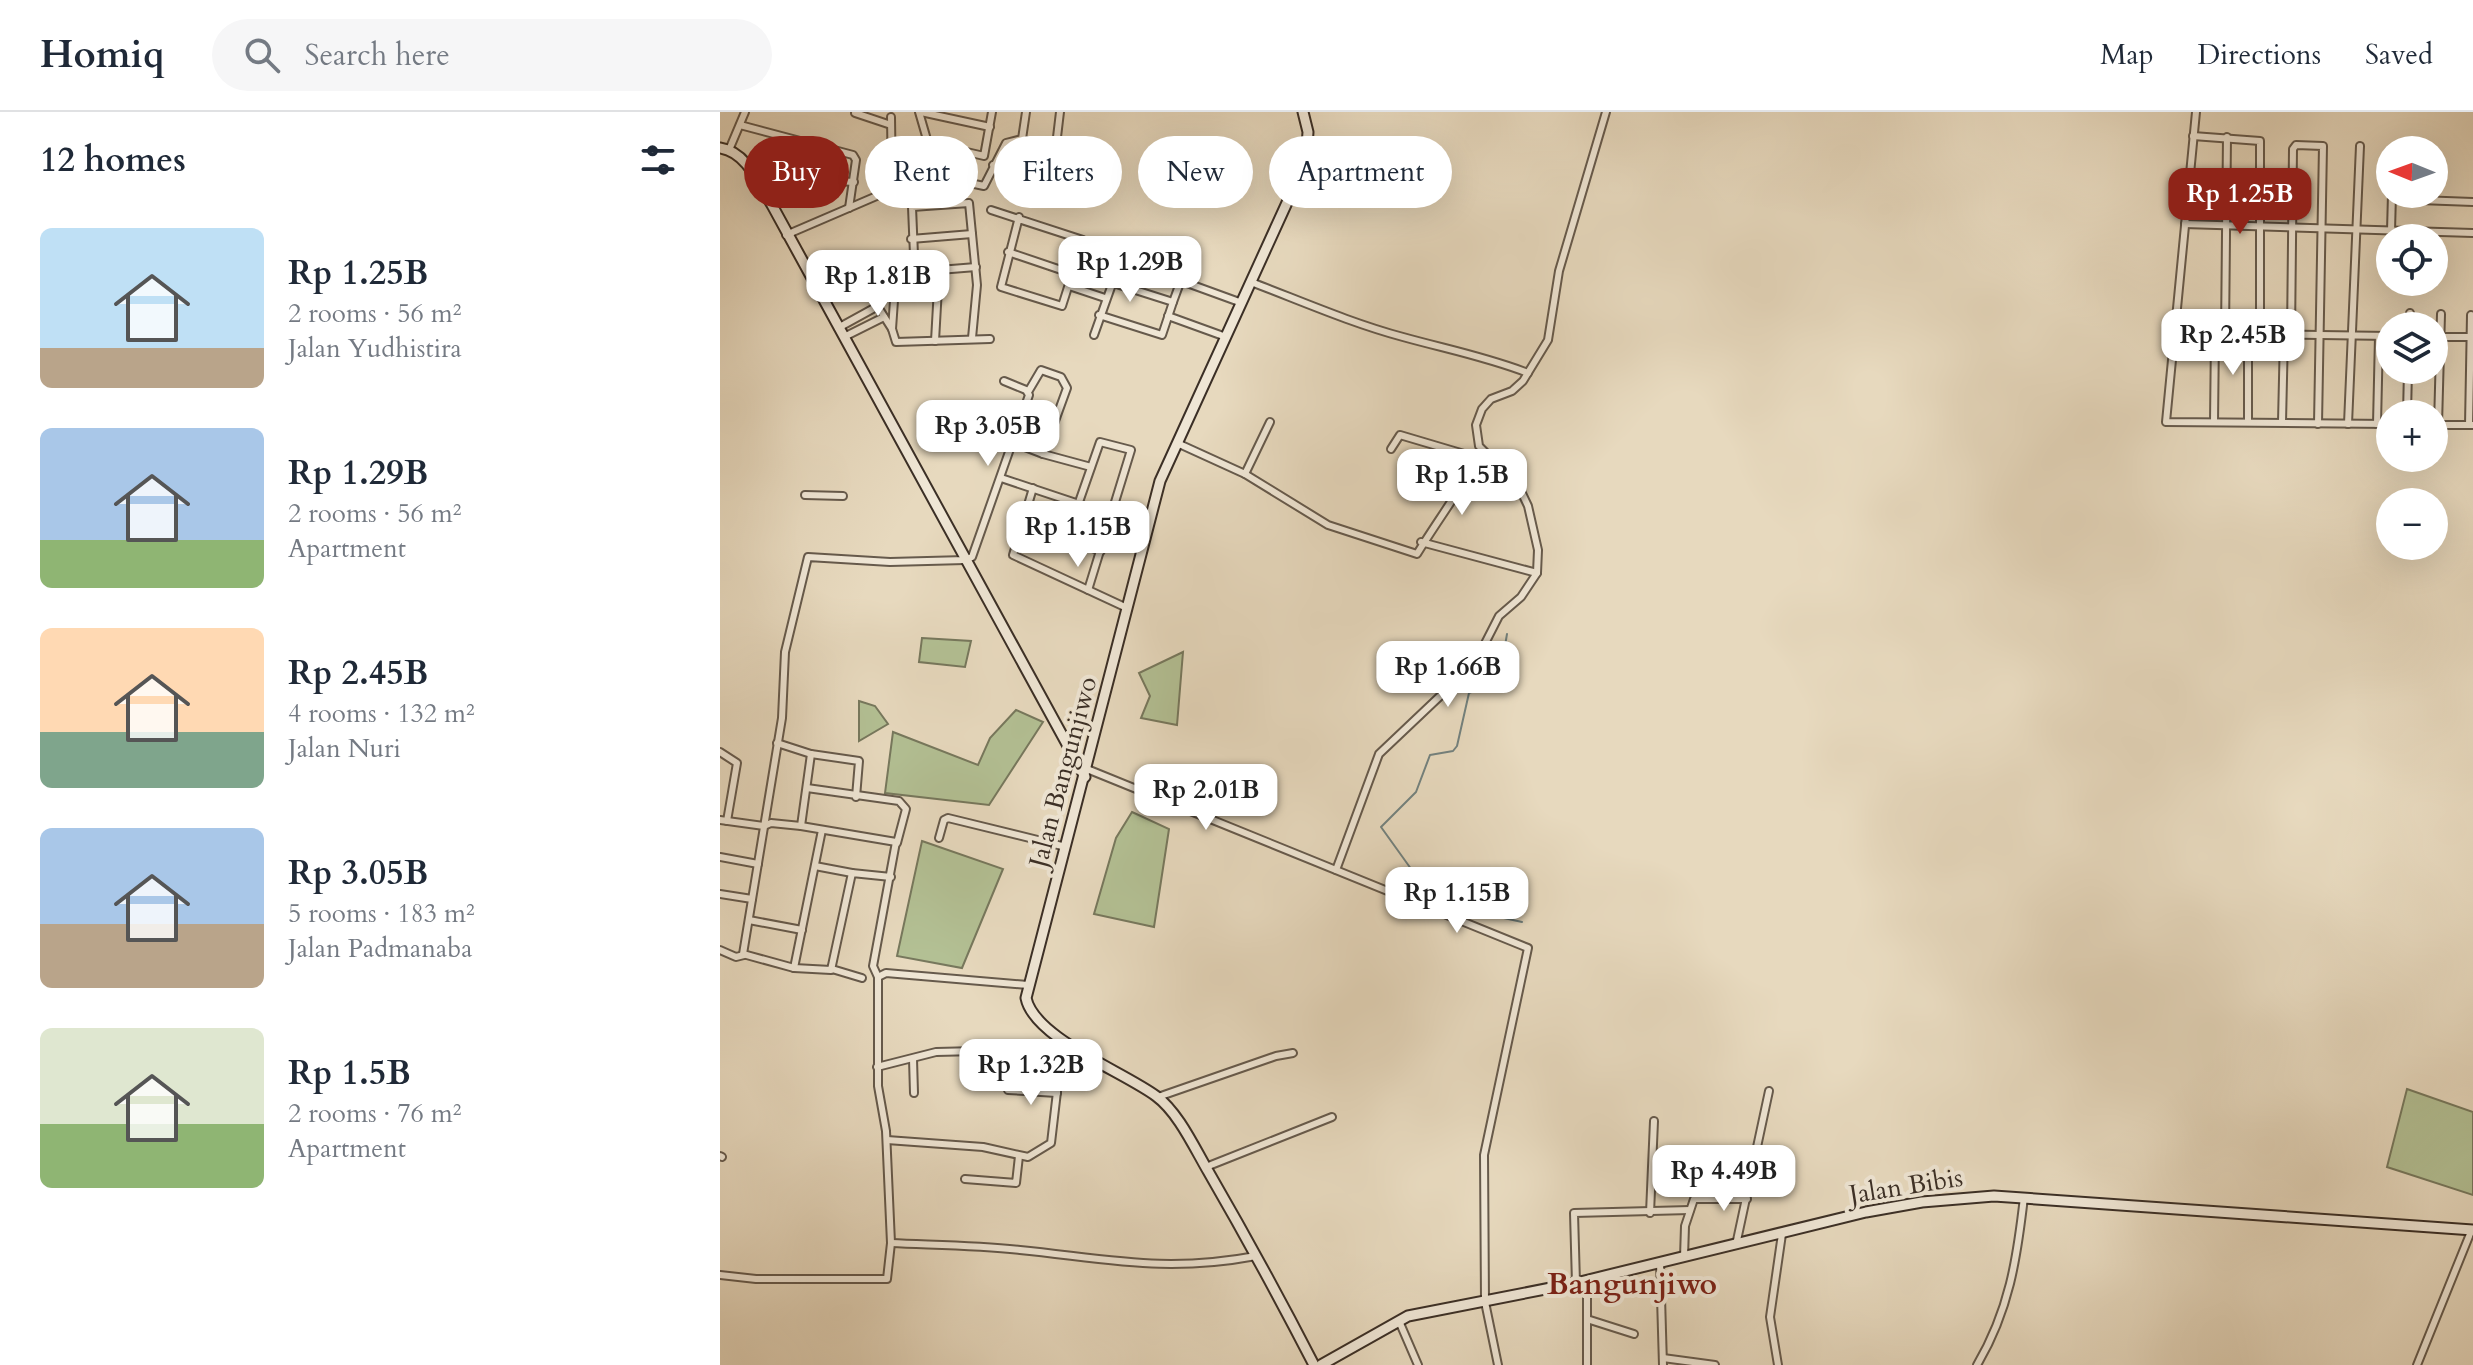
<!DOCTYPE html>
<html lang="en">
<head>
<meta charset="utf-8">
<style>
	:root { --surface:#fff; --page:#f6f6f7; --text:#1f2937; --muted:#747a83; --line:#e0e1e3; --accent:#8f2418 }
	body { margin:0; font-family:Cardo,serif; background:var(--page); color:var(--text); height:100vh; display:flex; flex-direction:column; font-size:30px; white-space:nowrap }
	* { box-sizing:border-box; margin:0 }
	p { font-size:26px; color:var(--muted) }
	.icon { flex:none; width:44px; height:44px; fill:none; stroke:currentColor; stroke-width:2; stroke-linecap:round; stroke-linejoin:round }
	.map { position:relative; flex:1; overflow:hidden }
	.sheet { display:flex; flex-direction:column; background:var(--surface); width:720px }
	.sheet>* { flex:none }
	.top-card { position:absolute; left:24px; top:24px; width:760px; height:72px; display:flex; gap:16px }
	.needle { width:52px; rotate:271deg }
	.fabs { position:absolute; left:1656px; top:24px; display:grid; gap:16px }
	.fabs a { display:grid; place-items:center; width:72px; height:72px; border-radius:50%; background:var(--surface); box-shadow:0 8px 32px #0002; font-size:40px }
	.price { position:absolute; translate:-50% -68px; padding:0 18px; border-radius:16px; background:#fff; color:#222; font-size:26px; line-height:52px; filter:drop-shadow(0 2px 4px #0008) }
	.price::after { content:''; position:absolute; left:50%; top:48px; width:24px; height:18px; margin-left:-12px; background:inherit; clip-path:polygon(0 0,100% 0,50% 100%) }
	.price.on { background:var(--accent); color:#fff }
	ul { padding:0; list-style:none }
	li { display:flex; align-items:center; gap:24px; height:200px; padding:0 40px }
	li span { display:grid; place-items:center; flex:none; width:224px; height:160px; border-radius:12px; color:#555 }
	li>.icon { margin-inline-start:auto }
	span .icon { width:96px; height:96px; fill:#fffc; stroke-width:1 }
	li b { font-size:34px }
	h2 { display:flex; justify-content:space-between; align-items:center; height:96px; padding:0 40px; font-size:34px }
	.chip { padding:0 28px; border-radius:36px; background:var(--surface); box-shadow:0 8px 32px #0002; font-size:28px; line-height:72px }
	.chip.on { background:var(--accent); color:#fff }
	header { display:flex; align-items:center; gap:48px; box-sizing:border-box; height:112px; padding:0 40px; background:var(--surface); border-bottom:2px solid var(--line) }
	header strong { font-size:38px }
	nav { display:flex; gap:44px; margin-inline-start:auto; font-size:28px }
	.search { width:560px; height:72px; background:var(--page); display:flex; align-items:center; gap:20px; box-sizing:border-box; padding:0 28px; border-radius:44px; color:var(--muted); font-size:30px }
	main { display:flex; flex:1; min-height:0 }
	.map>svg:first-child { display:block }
</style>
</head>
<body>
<header>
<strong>Homiq</strong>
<div class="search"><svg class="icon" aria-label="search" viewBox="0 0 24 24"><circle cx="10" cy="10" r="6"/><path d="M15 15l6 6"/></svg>Search here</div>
<nav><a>Map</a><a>Directions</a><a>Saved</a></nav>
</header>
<main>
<section class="sheet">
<h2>12 homes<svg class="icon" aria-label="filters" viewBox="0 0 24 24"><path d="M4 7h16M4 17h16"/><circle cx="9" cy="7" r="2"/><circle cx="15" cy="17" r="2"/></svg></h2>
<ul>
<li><span style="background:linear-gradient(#bfe0f5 75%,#b9a48a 0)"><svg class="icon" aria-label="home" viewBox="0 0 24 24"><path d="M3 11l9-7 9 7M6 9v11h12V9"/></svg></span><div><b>Rp 1.25B</b><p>2 rooms · 56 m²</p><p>Jalan Yudhistira</p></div></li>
<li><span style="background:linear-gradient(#a9c7e8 70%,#8fb573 0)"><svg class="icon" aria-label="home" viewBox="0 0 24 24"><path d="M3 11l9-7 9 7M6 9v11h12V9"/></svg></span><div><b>Rp 1.29B</b><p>2 rooms · 56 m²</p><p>Apartment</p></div></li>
<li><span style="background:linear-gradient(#ffd9b3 65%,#7fa58c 0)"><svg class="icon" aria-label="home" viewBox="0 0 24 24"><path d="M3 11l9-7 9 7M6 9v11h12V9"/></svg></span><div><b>Rp 2.45B</b><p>4 rooms · 132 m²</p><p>Jalan Nuri</p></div></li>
<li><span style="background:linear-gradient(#a9c7e8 60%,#b9a48a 0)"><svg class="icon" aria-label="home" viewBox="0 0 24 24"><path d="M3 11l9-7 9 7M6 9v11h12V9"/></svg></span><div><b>Rp 3.05B</b><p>5 rooms · 183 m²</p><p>Jalan Padmanaba</p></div></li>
<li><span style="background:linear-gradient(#dfe7d0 60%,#8fb573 0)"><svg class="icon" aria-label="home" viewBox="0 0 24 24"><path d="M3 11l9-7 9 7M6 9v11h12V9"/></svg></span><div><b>Rp 1.5B</b><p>2 rooms · 76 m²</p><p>Apartment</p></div></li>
</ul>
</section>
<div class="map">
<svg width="1753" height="1253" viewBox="0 0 1753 1253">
	<rect width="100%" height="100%" fill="#e7d9be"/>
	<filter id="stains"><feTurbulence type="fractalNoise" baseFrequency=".0025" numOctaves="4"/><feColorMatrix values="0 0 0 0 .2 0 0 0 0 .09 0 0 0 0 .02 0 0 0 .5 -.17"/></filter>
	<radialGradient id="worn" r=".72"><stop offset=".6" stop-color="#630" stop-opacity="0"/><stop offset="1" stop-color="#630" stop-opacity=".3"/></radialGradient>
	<!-- green -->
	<g fill="#b3c094" stroke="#77785d" stroke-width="2">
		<polygon points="202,526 251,529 245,555 199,550"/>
		<polygon points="463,540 457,613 421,606 430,584 419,561"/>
		<polygon points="139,589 155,594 168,612 139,629"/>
		<polygon points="296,598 323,610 269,693 165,681 173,620 258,653 270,626"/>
		<polygon points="412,700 449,717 434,815 374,802 396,726"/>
		<polygon points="202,729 283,757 242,856 177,844"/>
		<polygon points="1687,977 1753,1000 1753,1083 1667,1055"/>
	</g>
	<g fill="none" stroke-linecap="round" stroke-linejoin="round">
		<!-- stream -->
		<polyline stroke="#73827f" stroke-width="2" points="787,522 779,569 749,581 737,634 733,639 710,643 696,680 661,715 694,761 734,795 802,810"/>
		<defs>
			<g id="street">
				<polyline points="201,0 270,15"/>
				<polyline points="1476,0 1446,310 1670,312"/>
				<polyline points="135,1 171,13"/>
				<polyline points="171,5 172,75"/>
				<polyline points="20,13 133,43 136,48 129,96"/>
				<polyline points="1473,24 1540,29 1540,222"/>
				<polyline points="208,31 264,44 272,0"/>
				<polyline points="9,38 25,0"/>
				<polyline points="335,42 340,0"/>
				<polyline points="273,53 338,76 343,47 302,27"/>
				<polyline points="197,60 208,31 199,0"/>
				<polyline points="35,64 134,70"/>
				<polyline points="1672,87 1753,90"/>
				<polyline points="271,98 363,128 342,194 281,175 299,105"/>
				<polyline points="1465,112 1753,121"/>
				<polyline points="1671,119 1672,82"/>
				<polyline points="66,123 166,80 197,60 264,74 286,31 302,27 306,0"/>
				<polyline points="191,127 252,122"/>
				<polyline points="288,140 353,162"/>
				<polyline points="137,162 172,217"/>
				<polyline points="195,167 192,95 249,91 257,173 252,226"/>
				<path d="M531 170C581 189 631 211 683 225 726 237 767 245 808 261"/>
				<polyline points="175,174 172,217 176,230 270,227"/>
				<polyline points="349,174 385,186"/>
				<polyline points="151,182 219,158 256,155"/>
				<polyline points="453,190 461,168"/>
				<polyline points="379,203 442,223 453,190 390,170"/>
				<polyline points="448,204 506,225"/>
				<polyline points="1689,214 1690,201"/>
				<polyline points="118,216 158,194"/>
				<polyline points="1454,221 1670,224"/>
				<polyline points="1505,222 1507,25"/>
				<polyline points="374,223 401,147 522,191"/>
				<polyline points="1571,223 1573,37 1576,33 1603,34 1598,312"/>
				<polyline points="124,225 164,205"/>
				<polyline points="1714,225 1750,225"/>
				<polyline points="215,229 219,158"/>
				<polyline points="1687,302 1688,258"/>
				<polyline points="1528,309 1528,222"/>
				<polyline points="1494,310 1495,222"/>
				<polyline points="1562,310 1564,223"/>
				<polyline points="1628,312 1640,34"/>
				<polyline points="1657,312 1659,224"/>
				<polyline points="1717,313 1753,313"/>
				<polyline points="1718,313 1721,202"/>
				<polyline points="1749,313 1751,203"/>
				<polyline points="292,330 323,342 347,276 341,265 321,258 308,280"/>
				<polyline points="457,331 525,362 550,310"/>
				<polyline points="671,337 680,323 771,350"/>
				<polyline points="323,342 371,355"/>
				<path d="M525 362 608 413 697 442C716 411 739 380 758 346"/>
				<polyline points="281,366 428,415"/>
				<polyline points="313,376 293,443 407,496"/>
				<polyline points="85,383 123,384"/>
				<polyline points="359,390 380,330 411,338 368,478"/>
				<polyline points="302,412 381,439"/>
				<polyline points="701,430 817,461"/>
				<polyline points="57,631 91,642 139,649 136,685"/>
				<polyline points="0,640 17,651 7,709"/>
				<polyline points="367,657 808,836 764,1043 765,1190 778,1253"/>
				<polyline points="87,676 179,689 186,697 177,731"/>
				<polyline points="0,708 44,714 51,711 81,714 176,730 153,854 158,865"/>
				<polyline points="81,714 91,642"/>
				<polyline points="219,726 224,708 228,706 346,735"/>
				<polyline points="0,745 38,752"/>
				<polyline points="95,754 132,761"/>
				<polyline points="616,758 659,642 755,551 779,504 801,485 817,461 818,438 808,394 798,373 759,334 756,313 762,297 771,287 792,279 803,269 828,228 839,159 886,0"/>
				<polyline points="171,765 132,761 111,858 74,856 23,842 62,606 65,540 88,445 170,450 245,448 252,445 309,283 306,278 284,269"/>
				<polyline points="0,782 32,787"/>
				<polyline points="29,808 82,818"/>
				<polyline points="0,838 16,845 24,843"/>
				<polyline points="74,856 102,718"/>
				<polyline points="112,857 142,866"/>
				<polyline points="193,947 194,981"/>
				<polyline points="157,955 216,940 345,937"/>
				<polyline points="288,978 337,981"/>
				<polyline points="438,985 556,944 573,941"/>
				<polyline points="167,1028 263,1035 308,1045 331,1031 342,937"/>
				<polyline points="0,1044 2,1045"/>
				<polyline points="486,1055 612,1005"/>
				<polyline points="245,1067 296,1071 299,1044"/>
				<polyline points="930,1101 934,1009"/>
				<path d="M171 1131C214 1133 257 1133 300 1138 389 1147 445 1161 536 1144"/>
				<polyline points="1016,1133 1049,979"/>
				<polyline points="964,1145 965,1114 974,1087 1027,1087"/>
				<polyline points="940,1151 943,1253"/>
				<polyline points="0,1163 36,1167 167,1167 171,1131 166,1019 158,974 158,865 166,861 308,873"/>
				<polyline points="856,1171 854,1101 970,1098"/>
				<polyline points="870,1208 914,1222"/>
				<polyline points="679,1209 698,1253"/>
				<polyline points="943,1246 995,1253"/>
				<polyline points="867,1253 867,1168"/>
				<polyline points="1058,1253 1050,1205 1062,1122"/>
				<path d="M1257 1253C1289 1199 1297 1147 1304 1085"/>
				<polyline points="1697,1253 1752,1117"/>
			</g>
			<g id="secondary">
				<path d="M583 0 588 20 586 49 440 369 306 886C314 926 404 960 436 984 458 1000 474 1035 488 1059 525 1123 560 1187 594 1253"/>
				<path d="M0 36C27 40 39 72 52 93L365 665"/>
				<polyline points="601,1253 688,1204 856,1171 1146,1100 1202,1090 1274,1084 1753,1118"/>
			</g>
		</defs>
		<!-- street casing -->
		<use href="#street" stroke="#665a4c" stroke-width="10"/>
		<!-- secondary casing -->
		<use href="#secondary" stroke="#3b2f26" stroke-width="13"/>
		<!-- street -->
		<use href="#street" stroke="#efe6d5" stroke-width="6"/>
		<!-- secondary -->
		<use href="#secondary" stroke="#efe6d5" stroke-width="9"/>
	</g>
	<g text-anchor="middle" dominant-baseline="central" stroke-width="8" stroke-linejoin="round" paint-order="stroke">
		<!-- street labels -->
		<g font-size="26" fill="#3b2f26" stroke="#efe6d5">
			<text transform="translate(343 660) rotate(-75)">Jalan Bangunjiwo</text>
			<text transform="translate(1186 1074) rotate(-9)">Jalan Bibis</text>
		</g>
		<!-- quarter labels -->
		<g font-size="30" font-weight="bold" fill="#7a1f14" stroke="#efe6d5">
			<text x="912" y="1172">Bangunjiwo</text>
		</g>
	</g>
	<rect width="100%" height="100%" filter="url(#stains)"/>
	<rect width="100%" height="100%" fill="url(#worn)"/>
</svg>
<div class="fabs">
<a><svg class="needle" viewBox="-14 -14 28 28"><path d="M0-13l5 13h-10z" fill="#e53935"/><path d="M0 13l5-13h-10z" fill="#747a83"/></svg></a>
<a><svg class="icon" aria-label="locate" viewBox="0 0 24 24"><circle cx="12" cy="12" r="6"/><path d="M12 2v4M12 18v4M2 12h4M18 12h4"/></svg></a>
<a><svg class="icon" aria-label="layers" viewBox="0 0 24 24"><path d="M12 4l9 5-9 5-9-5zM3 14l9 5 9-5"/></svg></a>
<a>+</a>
<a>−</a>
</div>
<b class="price on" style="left:1520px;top:124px">Rp 1.25B</b>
<b class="price" style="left:410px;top:192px">Rp 1.29B</b>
<b class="price" style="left:158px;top:206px">Rp 1.81B</b>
<b class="price" style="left:1513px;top:265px">Rp 2.45B</b>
<b class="price" style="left:268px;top:356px">Rp 3.05B</b>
<b class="price" style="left:742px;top:405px">Rp 1.5B</b>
<b class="price" style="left:358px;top:457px">Rp 1.15B</b>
<b class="price" style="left:728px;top:597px">Rp 1.66B</b>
<b class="price" style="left:486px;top:720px">Rp 2.01B</b>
<b class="price" style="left:737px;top:823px">Rp 1.15B</b>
<b class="price" style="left:311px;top:995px">Rp 1.32B</b>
<b class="price" style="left:1004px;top:1101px">Rp 4.49B</b>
<div class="top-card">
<a class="chip on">Buy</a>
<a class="chip">Rent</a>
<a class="chip">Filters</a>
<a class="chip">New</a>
<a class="chip">Apartment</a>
</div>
</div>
</main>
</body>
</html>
